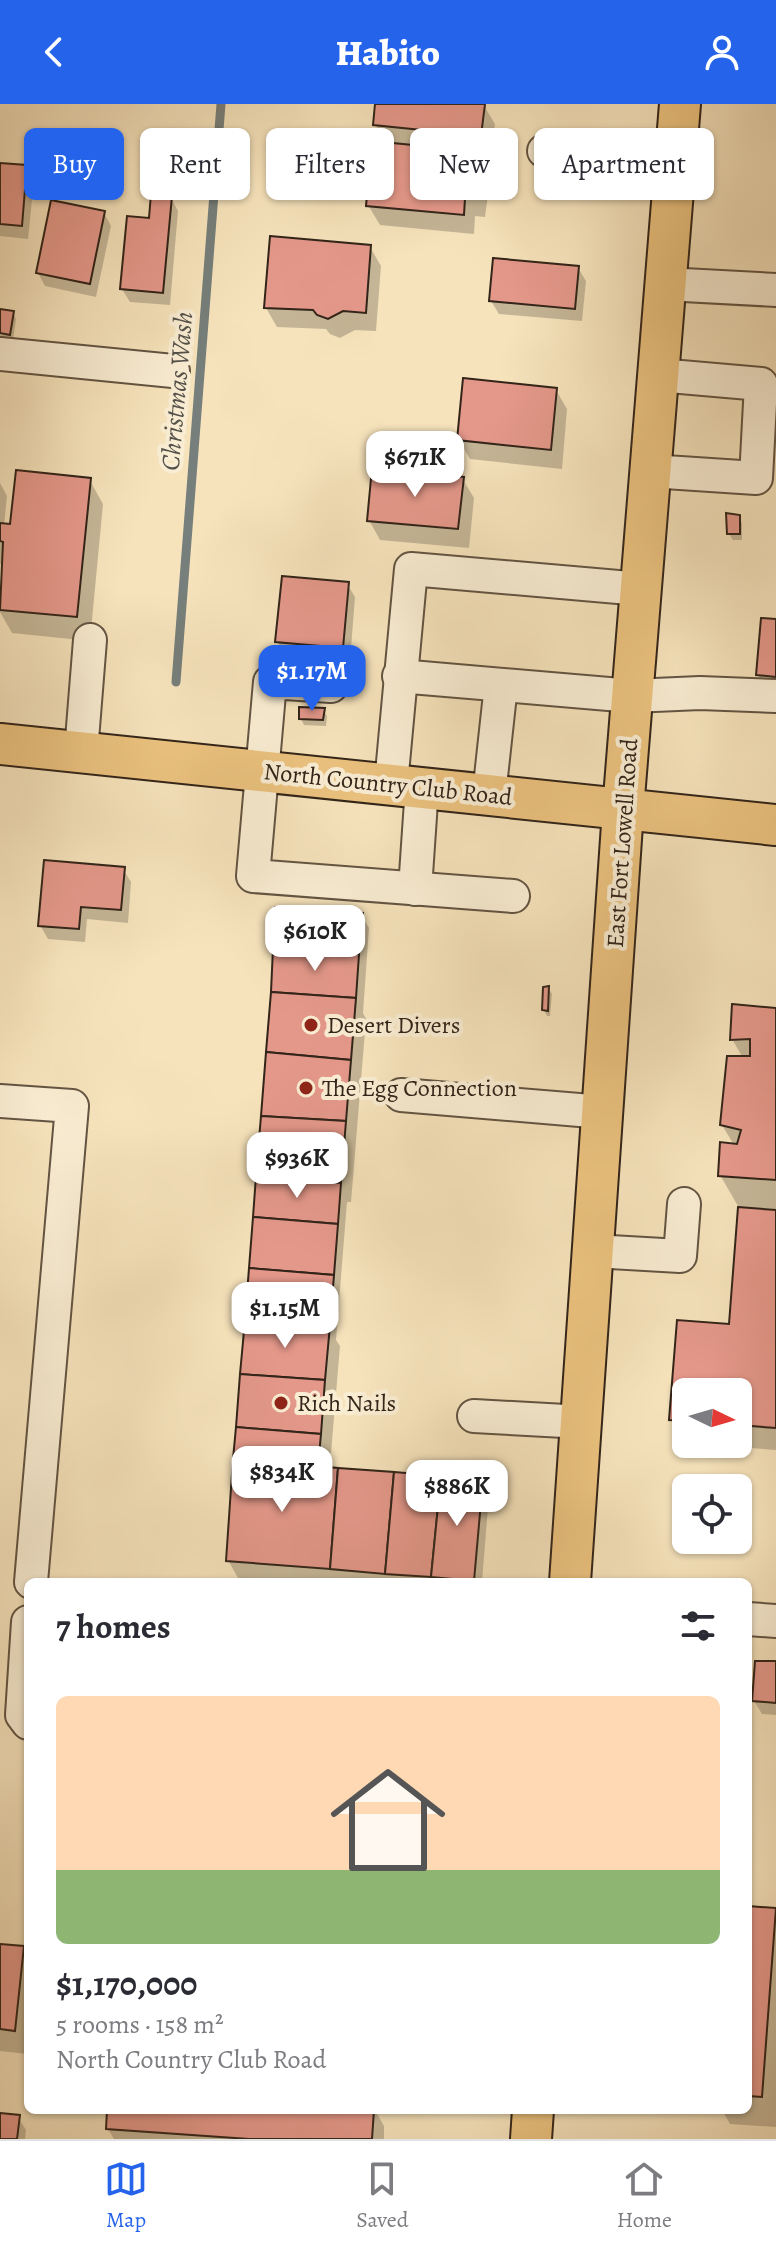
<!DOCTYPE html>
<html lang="en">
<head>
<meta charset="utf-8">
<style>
	:root { --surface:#fff; --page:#f2f2f3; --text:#2b2b33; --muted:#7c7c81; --line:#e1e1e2; --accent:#2563eb }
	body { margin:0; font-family:Alegreya,serif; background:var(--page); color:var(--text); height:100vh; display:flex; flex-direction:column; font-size:30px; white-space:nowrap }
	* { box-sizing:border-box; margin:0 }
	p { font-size:26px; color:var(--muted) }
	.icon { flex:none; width:44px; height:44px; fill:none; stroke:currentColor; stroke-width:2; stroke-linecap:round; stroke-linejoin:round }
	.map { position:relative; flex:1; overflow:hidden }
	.side { position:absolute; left:24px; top:1474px; width:728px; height:536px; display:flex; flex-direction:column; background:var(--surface); border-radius:12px; box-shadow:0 2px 6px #0004 }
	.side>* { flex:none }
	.banner { position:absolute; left:24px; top:24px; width:728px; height:72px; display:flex; gap:16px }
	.needle { width:52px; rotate:95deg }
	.fabs { position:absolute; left:672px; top:1274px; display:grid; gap:16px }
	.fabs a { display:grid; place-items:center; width:80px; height:80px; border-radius:12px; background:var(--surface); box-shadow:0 2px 6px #0004; font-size:40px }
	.price { position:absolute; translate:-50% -68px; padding:0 18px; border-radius:16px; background:#fff; color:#222; font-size:26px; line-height:52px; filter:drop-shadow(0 2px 4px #0008) }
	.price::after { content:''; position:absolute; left:50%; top:48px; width:24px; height:18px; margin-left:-12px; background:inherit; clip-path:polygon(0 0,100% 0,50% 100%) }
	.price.active { background:var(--accent); color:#fff }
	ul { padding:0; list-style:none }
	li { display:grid; align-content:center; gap:16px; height:424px; padding:0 32px }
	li+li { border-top:2px solid var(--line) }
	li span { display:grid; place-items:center; height:248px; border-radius:12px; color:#555 }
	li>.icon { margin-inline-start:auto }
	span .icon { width:144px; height:144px; fill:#fffc; stroke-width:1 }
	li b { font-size:34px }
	h2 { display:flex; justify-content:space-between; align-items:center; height:96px; padding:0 32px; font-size:34px }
	.tag { padding:0 28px; border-radius:12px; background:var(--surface); box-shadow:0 2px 6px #0004; font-size:28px; line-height:72px }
	.tag.active { background:var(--accent); color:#fff }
	header { display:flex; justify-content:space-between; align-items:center; height:104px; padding:0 32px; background:var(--accent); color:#fff; font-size:36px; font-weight:800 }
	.menu { display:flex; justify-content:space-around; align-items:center; height:112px; border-top:2px solid var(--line); background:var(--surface); font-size:22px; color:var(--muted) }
	.menu a { display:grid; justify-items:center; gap:4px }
	.menu .active { color:var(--accent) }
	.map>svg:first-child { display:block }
</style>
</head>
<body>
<header><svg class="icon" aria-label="back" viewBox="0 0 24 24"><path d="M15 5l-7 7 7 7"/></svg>Habito<svg class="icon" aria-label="person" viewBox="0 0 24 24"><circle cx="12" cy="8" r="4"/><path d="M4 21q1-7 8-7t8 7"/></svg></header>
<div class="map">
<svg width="776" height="2035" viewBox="0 0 776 2035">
	<rect width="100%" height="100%" fill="#f6e3bc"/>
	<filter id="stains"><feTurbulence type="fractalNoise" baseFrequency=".0025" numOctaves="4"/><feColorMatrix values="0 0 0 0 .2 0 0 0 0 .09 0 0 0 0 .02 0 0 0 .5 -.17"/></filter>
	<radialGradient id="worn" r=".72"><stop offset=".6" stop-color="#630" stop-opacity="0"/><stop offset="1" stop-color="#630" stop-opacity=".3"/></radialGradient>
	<!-- shadow -->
	<g fill="#0003">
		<polygon points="377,0 486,0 486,5 495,20 491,51 473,49 484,68 484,74 489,83 485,113 475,112 474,130 380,121 368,101 387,41 375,20"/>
		<polygon points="0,61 26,63 34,76 28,135 0,132"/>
		<polygon points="171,94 178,107 170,201 130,198 122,185 151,116"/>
		<polygon points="104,109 111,122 96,193 45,182 38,169"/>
		<polygon points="370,143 381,162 376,227 355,226 340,234 330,230 326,225 277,223 266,204"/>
		<polygon points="578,164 586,177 582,217 499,210 491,197"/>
		<polygon points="0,207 13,208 16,215 13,236 0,234"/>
		<polygon points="556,286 567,305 562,365 470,355 459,336"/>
		<polygon points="462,374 474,394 469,444 380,436 369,416"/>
		<polygon points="89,375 103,400 90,537 12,529 0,508 2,460 0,460 0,379 7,392 4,422 12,423"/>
		<polygon points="738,413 742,419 742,436 733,436 729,430"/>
		<polygon points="347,480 355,493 350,557 285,551 277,537"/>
		<polygon points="776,517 776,579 761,577 758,571"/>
		<polygon points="323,606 327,612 326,622 304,621 301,615"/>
		<polygon points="123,765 131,778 128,819 87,815 85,838 48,835 40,821"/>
		<polygon points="361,811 369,824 363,909 366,915 351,1098 347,1098 336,1236 340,1242 331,1349 327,1349 326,1365 481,1377 489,1391 482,1478 269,1478 239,1476 228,1456 273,889"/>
		<polygon points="548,884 552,890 550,912 547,912 544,906"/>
		<polygon points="776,906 776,1346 694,1340 738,1340 738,1288 686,1288 686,1339 672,1315 679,1218 731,1222 740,1102 738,1102 720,1071 734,1041 722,1021 743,954 732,935"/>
		<polygon points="776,1559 776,1611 762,1610 754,1597"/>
		<polygon points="748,1804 776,1808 776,2023 730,2020 722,2006 748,2006"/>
		<polygon points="0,1842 23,1844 28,1854 28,1950 0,1947"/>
		<polygon points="109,2006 375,2006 384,2022 384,2035 114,2035 108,2025"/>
		<polygon points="0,2011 18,2013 26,2026 25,2035 0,2035"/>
	</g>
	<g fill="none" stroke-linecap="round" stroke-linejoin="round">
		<!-- stream -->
		<polyline stroke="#767f7b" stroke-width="9" points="176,578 221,0"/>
	</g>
	<!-- building -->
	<g fill="#e4988a" stroke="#322419" stroke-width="2">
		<polygon points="375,0 485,0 481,32 373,21"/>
		<polygon points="372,37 474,47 473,61 479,61 475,94 465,94 464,111 366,102"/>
		<polygon points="0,59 27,61 22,122 0,120"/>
		<polygon points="151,90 172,92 163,189 120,185 127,112 149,114"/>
		<polygon points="51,96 105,107 90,180 36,169"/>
		<polygon points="270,132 371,141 366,209 343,207 328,215 317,211 313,206 264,204"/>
		<polygon points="493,154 579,162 575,205 489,197"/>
		<polygon points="0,205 14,207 10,231 0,229"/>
		<polygon points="463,274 557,284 551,346 457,336"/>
		<polygon points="372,364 464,373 458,425 367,417"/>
		<polygon points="16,366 91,374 77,513 0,506 3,438 0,437 0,419 10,420"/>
		<polygon points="726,409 740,411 740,430 727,430"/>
		<polygon points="282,472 349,478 343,544 275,538"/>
		<polygon points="761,514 776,515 776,573 756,571"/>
		<polygon points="299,603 325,604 323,616 299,615"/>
		<polygon points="44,756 125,763 121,806 81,803 79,825 38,822"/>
		<polygon points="275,803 363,809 359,850 273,844"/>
		<polygon points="273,844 359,850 356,894 271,888"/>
		<polygon points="549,882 548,907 542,906 543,883"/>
		<polygon points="271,888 356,894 351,956 266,948"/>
		<polygon points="732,900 776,904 776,1076 718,1072 720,1038 737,1040 741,1026 720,1021 727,952 750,952 750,935 730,936"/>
		<polygon points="266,948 351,956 346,1017 261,1012"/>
		<polygon points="261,1012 346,1017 341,1079 256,1072"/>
		<polygon points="256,1072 341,1079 338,1120 253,1113"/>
		<polygon points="738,1103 776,1106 776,1324 738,1321 738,1288 686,1288 686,1317 669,1316 677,1216 729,1220"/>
		<polygon points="253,1113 338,1120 334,1171 249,1164"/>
		<polygon points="249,1164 334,1171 330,1221 245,1216"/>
		<polygon points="245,1216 330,1221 325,1276 240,1270"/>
		<polygon points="240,1270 325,1276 321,1330 236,1323"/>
		<polygon points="236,1323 321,1330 318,1362 233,1355"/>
		<polygon points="233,1355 338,1364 330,1465 226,1457"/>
		<polygon points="338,1364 394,1368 385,1470 330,1465"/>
		<polygon points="394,1368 441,1372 431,1473 385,1470"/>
		<polygon points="441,1372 483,1375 474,1477 431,1473"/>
		<polygon points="755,1557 776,1557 776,1599 752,1597"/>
		<polygon points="748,1802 776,1804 762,1993 748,1992"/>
		<polygon points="0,1840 24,1842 15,1927 0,1925"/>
		<polygon points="107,2006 374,2006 372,2035 249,2035 106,2025"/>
		<polygon points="0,2009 20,2011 17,2035 0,2035"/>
	</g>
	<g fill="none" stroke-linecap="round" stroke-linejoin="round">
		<defs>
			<g id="minor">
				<polyline points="544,47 675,58"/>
				<polyline points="665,180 776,186"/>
				<polyline points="0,250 173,267"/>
				<polyline points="650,367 756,374 761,280 658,271"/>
				<polyline points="399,572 632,592 700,589 776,592"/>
				<polyline points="331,582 270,578 253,772 513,792"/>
				<polyline points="81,648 90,536"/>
				<polyline points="391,680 411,465 641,485"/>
				<polyline points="489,691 501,581"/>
				<polyline points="415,785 422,683"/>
				<polyline points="401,991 603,1008"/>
				<polyline points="0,997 72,1002 31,1478"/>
				<polyline points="593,1147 680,1152 684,1100"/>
				<polyline points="474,1312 583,1318"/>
				<polyline points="748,1515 776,1517"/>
				<polyline points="28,1518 22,1611 28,1619"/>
			</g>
			<g id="major">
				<polyline points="0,640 776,721"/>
				<polyline points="570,1478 623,706 680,0"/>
				<polyline points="531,2035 533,2006"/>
			</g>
		</defs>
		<!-- minor casing -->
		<use href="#minor" stroke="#635442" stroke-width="36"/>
		<!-- major casing -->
		<use href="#major" stroke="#322419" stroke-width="44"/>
		<!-- minor -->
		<use href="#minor" stroke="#f9edd3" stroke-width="32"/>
		<!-- major -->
		<use href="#major" stroke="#ebc27e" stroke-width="40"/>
	</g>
	<!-- markers -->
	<g fill="#8f2418" stroke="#f9edd3" stroke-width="3">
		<circle cx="311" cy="921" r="8"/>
		<circle cx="306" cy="984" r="8"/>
		<circle cx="281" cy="1299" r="8"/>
	</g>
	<g text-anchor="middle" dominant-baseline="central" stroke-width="8" stroke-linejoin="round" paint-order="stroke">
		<!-- street labels -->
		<g font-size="24" fill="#322419" stroke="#f9edd3">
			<text transform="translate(388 680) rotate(6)">North Country Club Road</text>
			<text transform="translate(622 739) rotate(-86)">East Fort Lowell Road</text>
		</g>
		<!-- poi labels -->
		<g font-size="24" fill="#322419" stroke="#f9edd3" text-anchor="start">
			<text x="327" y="921">Desert Divers</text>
			<text x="322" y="984">The Egg Connection</text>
			<text x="297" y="1299">Rich Nails</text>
		</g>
		<!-- water labels -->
		<g font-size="26" font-style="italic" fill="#54514a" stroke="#f9edd3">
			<text transform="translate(177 287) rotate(-85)">Christmas Wash</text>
		</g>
	</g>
	<rect width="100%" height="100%" filter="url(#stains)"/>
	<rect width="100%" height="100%" fill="url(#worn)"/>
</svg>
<div class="fabs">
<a><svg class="needle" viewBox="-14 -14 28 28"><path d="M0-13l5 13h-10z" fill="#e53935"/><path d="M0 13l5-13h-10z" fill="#7c7c81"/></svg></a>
<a><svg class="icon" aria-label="locate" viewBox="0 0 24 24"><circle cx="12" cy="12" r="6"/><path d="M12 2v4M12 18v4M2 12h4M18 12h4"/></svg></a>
</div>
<b class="price" style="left:415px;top:395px">$671K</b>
<b class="price active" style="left:312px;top:609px">$1.17M</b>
<b class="price" style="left:315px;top:869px">$610K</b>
<b class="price" style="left:297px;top:1096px">$936K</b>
<b class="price" style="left:285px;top:1246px">$1.15M</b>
<b class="price" style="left:282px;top:1410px">$834K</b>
<b class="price" style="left:457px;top:1424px">$886K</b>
<div class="banner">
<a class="tag active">Buy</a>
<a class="tag">Rent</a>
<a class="tag">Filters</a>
<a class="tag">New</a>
<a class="tag">Apartment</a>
</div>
<section class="side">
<h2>7 homes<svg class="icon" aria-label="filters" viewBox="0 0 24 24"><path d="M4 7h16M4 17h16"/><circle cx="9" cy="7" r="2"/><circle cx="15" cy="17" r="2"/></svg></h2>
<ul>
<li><span style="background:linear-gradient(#ffd9b3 70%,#8fb573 0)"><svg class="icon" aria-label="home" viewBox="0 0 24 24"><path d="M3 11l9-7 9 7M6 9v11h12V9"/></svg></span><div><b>$1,170,000</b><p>5 rooms · 158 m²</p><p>North Country Club Road</p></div></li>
</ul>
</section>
</div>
<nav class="menu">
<a class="active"><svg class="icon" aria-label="map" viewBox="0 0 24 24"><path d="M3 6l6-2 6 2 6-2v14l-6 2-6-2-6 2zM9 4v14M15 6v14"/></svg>Map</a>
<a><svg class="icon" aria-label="saved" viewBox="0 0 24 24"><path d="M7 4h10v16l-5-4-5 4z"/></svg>Saved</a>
<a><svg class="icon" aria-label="home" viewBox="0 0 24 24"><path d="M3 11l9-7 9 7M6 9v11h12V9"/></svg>Home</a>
</nav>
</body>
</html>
